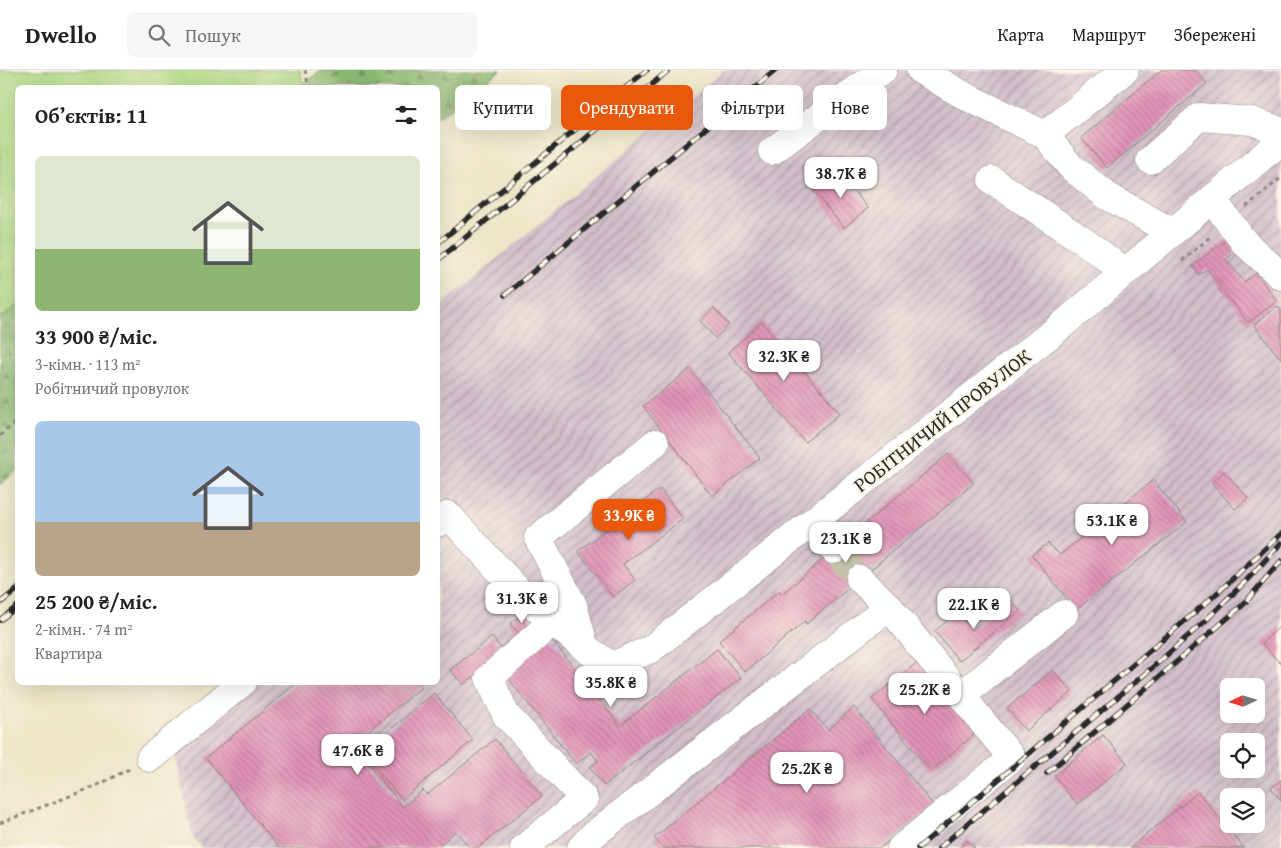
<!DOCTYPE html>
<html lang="uk">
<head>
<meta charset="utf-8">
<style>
	:root { --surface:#fff; --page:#f6f6f6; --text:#222; --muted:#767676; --line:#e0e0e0; --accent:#ea580c }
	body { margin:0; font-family:"Gentium Book Plus",serif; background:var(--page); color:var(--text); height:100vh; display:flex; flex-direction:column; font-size:19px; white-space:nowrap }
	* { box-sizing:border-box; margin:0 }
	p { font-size:16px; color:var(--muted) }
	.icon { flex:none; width:28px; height:28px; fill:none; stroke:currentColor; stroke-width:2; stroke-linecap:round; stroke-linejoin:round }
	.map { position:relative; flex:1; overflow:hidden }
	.details { position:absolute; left:15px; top:15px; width:425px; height:600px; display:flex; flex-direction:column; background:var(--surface); border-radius:8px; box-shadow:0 5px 20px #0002 }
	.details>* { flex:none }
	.guide { position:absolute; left:455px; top:15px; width:475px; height:45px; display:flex; gap:10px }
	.needle { width:32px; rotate:266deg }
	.controls { position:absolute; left:1220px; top:608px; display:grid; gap:10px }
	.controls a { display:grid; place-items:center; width:45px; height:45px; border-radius:8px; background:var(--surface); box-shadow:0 5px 20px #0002; font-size:25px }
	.price { position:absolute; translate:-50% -42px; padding:0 11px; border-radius:10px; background:#fff; color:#222; font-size:16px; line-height:32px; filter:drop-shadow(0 1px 2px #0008) }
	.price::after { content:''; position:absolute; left:50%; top:30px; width:15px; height:11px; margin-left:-8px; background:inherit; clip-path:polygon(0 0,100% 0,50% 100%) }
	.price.active { background:var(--accent); color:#fff }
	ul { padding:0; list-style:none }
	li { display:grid; align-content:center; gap:10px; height:265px; padding:0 20px }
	li span { display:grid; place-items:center; height:155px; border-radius:8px; color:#555 }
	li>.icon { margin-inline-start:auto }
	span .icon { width:90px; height:90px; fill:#fffc; stroke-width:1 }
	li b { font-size:21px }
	h2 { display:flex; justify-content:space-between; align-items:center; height:60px; padding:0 20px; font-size:21px }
	.tag { padding:0 18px; border-radius:8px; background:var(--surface); box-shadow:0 5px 20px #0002; font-size:18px; line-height:45px }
	.tag.active { background:var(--accent); color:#fff }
	header { display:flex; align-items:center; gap:30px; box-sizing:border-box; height:70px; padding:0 25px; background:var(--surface); border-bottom:1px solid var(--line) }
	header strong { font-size:24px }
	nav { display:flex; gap:28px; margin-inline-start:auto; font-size:18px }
	.search { width:350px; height:45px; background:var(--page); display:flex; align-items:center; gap:12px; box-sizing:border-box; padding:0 18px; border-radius:8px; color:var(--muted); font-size:19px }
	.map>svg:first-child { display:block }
</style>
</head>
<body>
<header>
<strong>Dwello</strong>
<div class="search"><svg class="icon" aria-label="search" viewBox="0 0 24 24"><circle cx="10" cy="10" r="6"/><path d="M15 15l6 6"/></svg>Пошук</div>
<nav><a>Карта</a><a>Маршрут</a><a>Збережені</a></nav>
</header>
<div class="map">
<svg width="1281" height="778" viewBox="0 0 1281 778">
	<defs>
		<pattern id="industrial-furrows" width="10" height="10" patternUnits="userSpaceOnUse" patternTransform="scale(1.25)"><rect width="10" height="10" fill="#d1bdcb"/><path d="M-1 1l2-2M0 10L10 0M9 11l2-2" fill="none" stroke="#aa9aa5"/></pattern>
		<pattern id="forest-firs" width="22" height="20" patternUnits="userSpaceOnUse" patternTransform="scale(1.25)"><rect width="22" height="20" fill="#8bb972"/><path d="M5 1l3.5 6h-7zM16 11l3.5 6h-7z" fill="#72975e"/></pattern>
		<pattern id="building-back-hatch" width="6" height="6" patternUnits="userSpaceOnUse" patternTransform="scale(1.25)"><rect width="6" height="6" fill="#e193b8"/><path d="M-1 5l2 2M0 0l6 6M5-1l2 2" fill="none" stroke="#b77896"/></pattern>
	</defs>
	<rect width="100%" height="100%" fill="#fcf5e5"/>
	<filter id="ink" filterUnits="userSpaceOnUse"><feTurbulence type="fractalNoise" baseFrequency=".02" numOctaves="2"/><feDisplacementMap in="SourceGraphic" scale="10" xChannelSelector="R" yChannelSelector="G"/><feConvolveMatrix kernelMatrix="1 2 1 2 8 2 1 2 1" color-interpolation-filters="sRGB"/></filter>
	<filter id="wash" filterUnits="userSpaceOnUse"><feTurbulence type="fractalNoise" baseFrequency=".0096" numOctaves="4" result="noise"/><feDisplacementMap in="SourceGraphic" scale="20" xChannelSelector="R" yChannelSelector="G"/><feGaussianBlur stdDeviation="1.12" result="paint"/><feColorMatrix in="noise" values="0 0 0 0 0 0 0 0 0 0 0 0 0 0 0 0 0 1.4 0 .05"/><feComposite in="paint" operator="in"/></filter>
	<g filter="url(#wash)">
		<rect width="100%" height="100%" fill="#ede6c8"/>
		<!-- industrial -->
		<path fill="url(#industrial-furrows)" fill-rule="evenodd" d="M724 0H1281V778H202L192 766 170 659 225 613 438 612V425L442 420 438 413V238ZM1229 616H1256V644H1229ZM1229 671H1256V699H1229ZM1229 726H1256V754H1229Z"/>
		<!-- green -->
		<polygon fill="#afd984" stroke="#6d8258" points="0,0 300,0 303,14 299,17 18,18 17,235 0,249"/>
		<!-- forest -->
		<g fill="url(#forest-firs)" stroke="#5b724e">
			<polygon points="322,0 501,0 438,48 438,18 299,17"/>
			<polygon points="17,235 17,400 0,415 0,249"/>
		</g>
		<g id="blocks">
			<!-- building -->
			<g fill="url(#building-back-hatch)">
				<polygon points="1161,0 1196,0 1207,13 1107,98 1081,68"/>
				<polygon points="837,101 868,138 844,158 813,120"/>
				<polygon points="1229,168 1238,180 1226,189 1244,212 1256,203 1277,231 1248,253 1207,199 1199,205 1192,196"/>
				<polygon points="1277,236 1281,240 1281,289 1254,255"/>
				<polygon points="714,238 729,255 715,268 700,251"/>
				<polygon points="762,252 840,343 805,372 728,282"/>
				<polygon points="690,299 760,388 712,426 643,336"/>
				<polygon points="948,384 974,413 806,554 805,551 745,602 719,571 779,521 782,524"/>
				<polygon points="1224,401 1248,428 1235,439 1212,413"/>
				<polygon points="1153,410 1187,452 1076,540 1032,485 1048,473 1060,485"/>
				<polygon points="660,419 683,449 623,494 635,510 613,527 578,481"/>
				<polygon points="1010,529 1020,541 959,591 935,561 957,543 972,560"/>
				<polygon points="525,542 534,553 521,565 510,554"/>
				<polygon points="1279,557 1281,558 1281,594 1262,573"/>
				<polygon points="492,567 504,582 463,615 450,600"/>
				<polygon points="550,567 620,656 717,579 741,608 604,716 590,697 598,691 591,682 576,694 504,603"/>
				<polygon points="920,590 978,661 931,701 872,629"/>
				<polygon points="1053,600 1072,622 1026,661 1007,638"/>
				<polygon points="298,612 418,612 422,617 352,674 403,737 423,720 427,725 495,669 542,726 478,778 470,778 456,761 436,778 279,778 206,688"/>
				<polygon points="434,623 473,670 402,730 362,683"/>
				<polygon points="854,637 933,735 880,778 663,778 654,768 810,639 828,660"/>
				<polygon points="1103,665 1127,693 1077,734 1054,706"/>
				<polygon points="1281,710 1281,730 1271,718"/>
				<polygon points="1198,722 1244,778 1130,778"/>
				<polygon points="968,770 975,778 959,778"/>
			</g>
		</g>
	</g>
	<g filter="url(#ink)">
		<use href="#blocks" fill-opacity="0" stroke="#8c887a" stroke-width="1"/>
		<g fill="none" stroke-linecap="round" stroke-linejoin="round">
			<!-- minor-tunnel -->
			<polyline stroke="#c6c1a9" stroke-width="28" stroke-dasharray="28 14" stroke-linecap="butt" points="834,480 860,509"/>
			<defs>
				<g id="minor">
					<polyline points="920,0 965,26 1045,65"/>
					<polyline points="1125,0 1045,65 1071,97 1107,126 1172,162"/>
					<polyline points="772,81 883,0"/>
					<polyline points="1150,90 1199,47 1252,51 1281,61"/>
					<polyline points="992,110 1085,172 1125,202"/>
					<polyline points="1212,129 1245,173 1281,206"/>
					<polyline points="812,452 834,480"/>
					<polyline points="438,453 448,445 526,529 585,578 612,596 651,579 1061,256 1281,71"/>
					<polyline points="889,537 1012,688 901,778"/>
					<polyline points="585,578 573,535 538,468 655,373"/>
					<polyline points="962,624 1064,544"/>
					<polyline points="150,688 243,612"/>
					<polyline points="524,778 584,729 506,645 489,608 553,551"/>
					<polyline points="581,778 593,765 889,537 860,509"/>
				</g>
			</defs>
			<!-- minor casing -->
			<use href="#minor" stroke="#8c887a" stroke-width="29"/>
			<!-- path -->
			<g stroke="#8c887a" stroke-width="3" stroke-dasharray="4 4" stroke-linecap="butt">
				<polyline points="305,0 309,18"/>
				<polyline points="1246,137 1281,108"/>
				<polyline points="1182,191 1210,167"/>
				<polyline points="0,366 18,350"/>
				<polyline points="0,753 96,716 131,698"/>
			</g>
			<!-- minor -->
			<use href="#minor" stroke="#fff" stroke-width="28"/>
			<defs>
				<g id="rail">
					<polyline points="438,173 647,0"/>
					<polyline points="438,190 669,0"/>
					<polyline points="505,225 776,0"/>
					<polyline points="0,533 18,519"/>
					<polyline points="0,550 18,536"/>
					<polyline points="1047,703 1244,534 1281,491"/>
					<polyline points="918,778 1214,526 1281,464"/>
					<polyline points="939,778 1153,597 1204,552 1245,512 1281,473"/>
				</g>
			</defs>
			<!-- rail casing -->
			<use href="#rail" stroke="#2b2b2b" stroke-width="5.5"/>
			<!-- rail -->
			<use href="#rail" stroke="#fcf5e5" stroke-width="4" stroke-dasharray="11" stroke-linecap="butt"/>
		</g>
	</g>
	<g text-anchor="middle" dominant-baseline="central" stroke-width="4" stroke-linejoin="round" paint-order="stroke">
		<!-- street labels -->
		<g font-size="20" fill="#2b2b2b" stroke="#fcf5e5">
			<text transform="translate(942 350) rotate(-38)">РОБІТНИЧИЙ ПРОВУЛОК</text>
		</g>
	</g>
</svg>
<div class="controls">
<a><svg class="needle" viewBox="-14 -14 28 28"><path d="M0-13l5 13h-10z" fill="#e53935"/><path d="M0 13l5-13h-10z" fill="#767676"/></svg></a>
<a><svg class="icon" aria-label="locate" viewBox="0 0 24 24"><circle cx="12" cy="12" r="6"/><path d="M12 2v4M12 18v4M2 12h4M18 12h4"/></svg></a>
<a><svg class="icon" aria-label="layers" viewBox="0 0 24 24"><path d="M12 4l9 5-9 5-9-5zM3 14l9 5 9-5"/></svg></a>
</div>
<b class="price" style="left:841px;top:129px">38.7K ₴</b>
<b class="price" style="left:784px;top:312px">32.3K ₴</b>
<b class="price active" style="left:629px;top:471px">33.9K ₴</b>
<b class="price" style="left:1112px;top:476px">53.1K ₴</b>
<b class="price" style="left:846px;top:494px">23.1K ₴</b>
<b class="price" style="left:522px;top:554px">31.3K ₴</b>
<b class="price" style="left:974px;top:560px">22.1K ₴</b>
<b class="price" style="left:611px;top:638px">35.8K ₴</b>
<b class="price" style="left:925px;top:645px">25.2K ₴</b>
<b class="price" style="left:358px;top:706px">47.6K ₴</b>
<b class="price" style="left:807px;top:724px">25.2K ₴</b>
<div class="guide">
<a class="tag">Купити</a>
<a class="tag active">Орендувати</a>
<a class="tag">Фільтри</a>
<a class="tag">Нове</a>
</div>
<section class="details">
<h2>Об’єктів: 11<svg class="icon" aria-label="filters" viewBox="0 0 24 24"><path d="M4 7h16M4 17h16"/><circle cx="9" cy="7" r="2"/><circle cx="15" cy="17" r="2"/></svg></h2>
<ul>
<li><span style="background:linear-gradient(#dfe7d0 60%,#8fb573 0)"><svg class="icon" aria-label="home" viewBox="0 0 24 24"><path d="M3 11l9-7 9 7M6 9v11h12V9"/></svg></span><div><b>33 900 ₴/міс.</b><p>3-кімн. · 113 m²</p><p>Робітничий провулок</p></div></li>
<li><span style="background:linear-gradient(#a9c7e8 65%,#b9a48a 0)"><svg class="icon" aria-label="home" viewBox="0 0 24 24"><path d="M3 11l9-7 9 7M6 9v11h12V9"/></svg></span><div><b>25 200 ₴/міс.</b><p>2-кімн. · 74 m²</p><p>Квартира</p></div></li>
</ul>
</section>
</div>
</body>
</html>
